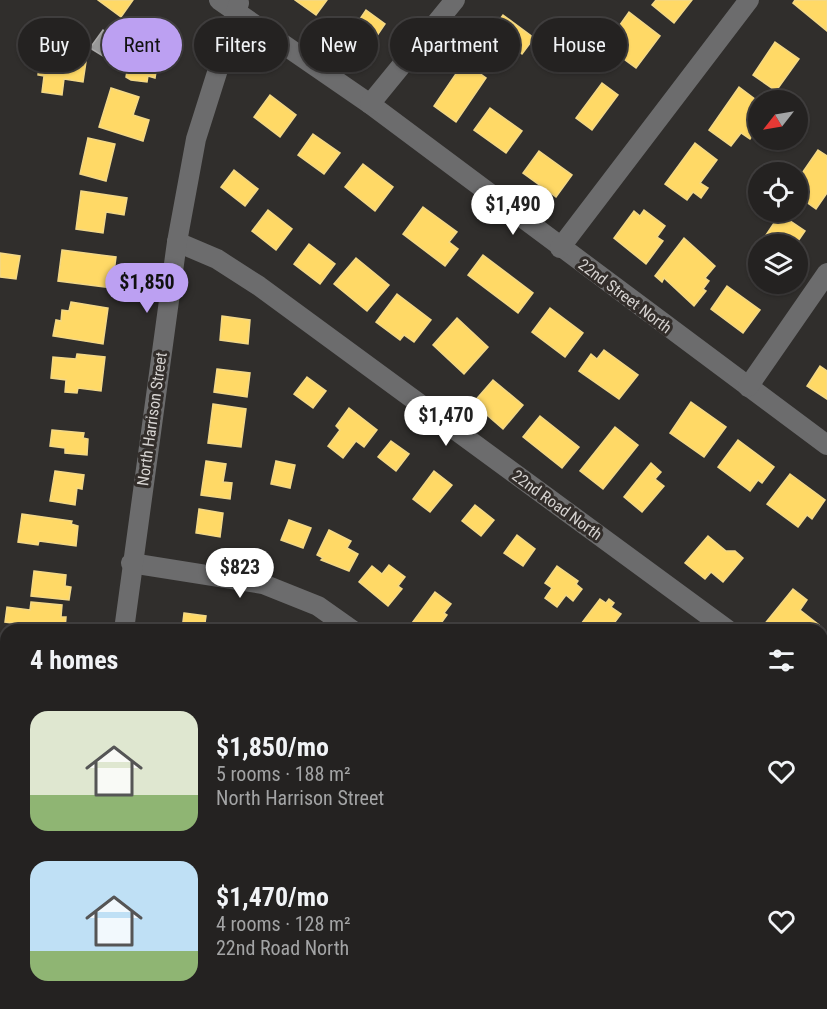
<!DOCTYPE html>
<html lang="en">
<head>
<meta charset="utf-8">
<style>
	:root { --surface:#242221; --page:#302f2e; --text:#f1f3f6; --muted:#a3a4a5; --line:#413f3f; --accent:#bca0f2 }
	body { margin:0; font-family:"Roboto Condensed",sans-serif; background:var(--page); color:var(--text); height:100vh; display:flex; flex-direction:column; font-size:22px; white-space:nowrap }
	* { box-sizing:border-box; margin:0 }
	p { font-size:20px; color:var(--muted) }
	.icon { flex:none; width:33px; height:33px; fill:none; stroke:currentColor; stroke-width:2; stroke-linecap:round; stroke-linejoin:round }
	.map { position:relative; flex:1; overflow:hidden }
	.drawer { position:absolute; left:0px; top:624px; width:828px; height:386px; display:flex; flex-direction:column; background:var(--surface); border-radius:18px 18px 0 0; box-shadow:0 2px 4px #0004,0 0 0 2px var(--line) }
	.drawer>* { flex:none }
	.hud { position:absolute; left:18px; top:18px; width:792px; height:54px; display:flex; gap:12px }
	.needle { width:39px; rotate:239deg }
	.fabs { position:absolute; left:748px; top:90px; display:grid; gap:12px }
	.fabs a { display:grid; place-items:center; width:60px; height:60px; border-radius:50%; background:var(--surface); box-shadow:0 2px 4px #0004,0 0 0 2px var(--line); font-size:30px }
	.price { position:absolute; translate:-50% -51px; padding:0 14px; border-radius:21px; background:#fff; color:#222; font-size:20px; line-height:39px; filter:drop-shadow(0 2px 3px #0008) }
	.price::after { content:''; position:absolute; left:50%; top:36px; width:18px; height:14px; margin-left:-9px; background:inherit; clip-path:polygon(0 0,100% 0,50% 100%) }
	.price.on { background:var(--accent); color:#111 }
	ul { padding:0; list-style:none }
	li { display:flex; align-items:center; gap:18px; height:150px; padding:0 30px }
	li span { display:grid; place-items:center; flex:none; width:168px; height:120px; border-radius:18px; color:#555 }
	li>.icon { margin-inline-start:auto }
	span .icon { width:72px; height:72px; fill:#fffc; stroke-width:1 }
	li b { font-size:26px }
	h2 { display:flex; justify-content:space-between; align-items:center; height:72px; padding:0 30px; font-size:26px }
	.pill { padding:0 21px; border-radius:27px; background:var(--surface); box-shadow:0 2px 4px #0004,0 0 0 2px var(--line); font-size:21px; line-height:54px }
	.pill.on { background:var(--accent); color:#111 }
	.map>svg:first-child { display:block }
</style>
</head>
<body>
<div class="map">
<svg width="827" height="1009" viewBox="0 0 827 1009">
	<rect width="100%" height="100%" fill="#302e2c"/>
	<!-- built -->
	<g fill="#3e342f">
		<polygon points="0,766 6,772 6,964 0,955"/>
		<polygon points="113,1004 274,1004 279,1009 113,1009"/>
	</g>
	<!-- homes -->
	<g fill="#ffd966" stroke="#f3d886" stroke-width="1.5">
		<polygon points="98,0 133,0 121,17"/>
		<polygon points="295,0 327,0 316,15"/>
		<polygon points="656,0 692,0 674,23 652,5"/>
		<polygon points="795,0 827,0 827,31 793,3"/>
		<polygon points="366,10 385,24 370,46 351,32"/>
		<polygon points="629,12 660,36 636,68 613,51 625,34 617,29"/>
		<polygon points="503,15 534,38 522,54 513,47 502,62 480,46"/>
		<polygon points="775,42 799,59 776,91 753,75"/>
		<polygon points="119,47 159,53 155,78 148,76 147,82 131,80 126,77 127,71 116,69"/>
		<polygon points="42,48 87,55 83,82 64,79 62,95 42,92 44,76 38,75"/>
		<polygon points="464,62 486,78 456,122 434,106"/>
		<polygon points="602,83 618,95 592,130 576,118"/>
		<polygon points="739,87 759,102 759,108 754,114 759,118 759,126 750,139 741,133 731,146 709,130"/>
		<polygon points="111,88 139,97 133,115 149,120 143,141 99,127"/>
		<polygon points="270,95 296,115 280,137 254,117"/>
		<polygon points="490,108 522,131 506,153 474,130"/>
		<polygon points="313,134 340,153 324,174 298,155"/>
		<polygon points="88,138 115,144 106,181 80,174"/>
		<polygon points="695,143 717,160 700,183 708,188 701,198 693,192 687,200 665,184"/>
		<polygon points="818,150 827,156 827,193 816,209 798,196 806,184 798,179"/>
		<polygon points="539,151 572,175 556,197 523,173"/>
		<polygon points="363,164 393,187 375,211 345,187"/>
		<polygon points="234,170 258,189 245,206 221,187"/>
		<polygon points="81,191 127,198 124,215 106,212 103,233 76,229"/>
		<polygon points="423,207 457,232 449,242 458,249 445,266 403,234"/>
		<polygon points="268,210 292,229 276,250 252,231"/>
		<polygon points="644,210 665,226 657,237 663,241 646,264 614,238 634,211 640,216"/>
		<polygon points="780,214 805,231 796,244 760,244"/>
		<polygon points="684,238 715,266 705,278 709,281 703,289 706,291 694,306 664,278 662,282 655,276"/>
		<polygon points="309,244 335,264 320,284 294,264"/>
		<polygon points="62,250 116,257 112,288 58,281"/>
		<polygon points="0,253 20,256 16,279 0,277"/>
		<polygon points="483,255 533,293 518,313 468,275"/>
		<polygon points="356,258 389,285 367,311 334,284"/>
		<polygon points="727,286 760,310 743,333 711,309"/>
		<polygon points="397,294 431,320 414,342 404,335 400,340 376,322"/>
		<polygon points="71,302 108,308 103,344 53,336 56,320 61,321 62,310 69,311"/>
		<polygon points="550,308 583,333 565,357 532,332"/>
		<polygon points="222,316 250,320 248,344 220,340"/>
		<polygon points="457,318 488,347 464,374 433,345"/>
		<polygon points="604,350 638,375 619,399 579,371 591,354 597,359"/>
		<polygon points="77,354 105,357 101,391 78,388 77,393 65,392 66,380 51,378 53,357 76,359"/>
		<polygon points="820,366 827,371 827,399 807,386"/>
		<polygon points="217,369 250,373 247,397 214,392"/>
		<polygon points="307,377 326,391 313,408 294,394"/>
		<polygon points="493,380 523,405 503,429 473,403"/>
		<polygon points="691,402 726,427 704,457 670,433"/>
		<polygon points="213,404 246,409 241,447 208,443"/>
		<polygon points="349,408 377,430 364,447 356,441 343,458 328,446 340,430 336,426"/>
		<polygon points="540,416 579,447 562,468 523,437"/>
		<polygon points="615,427 638,445 603,489 580,471"/>
		<polygon points="52,430 84,433 83,438 88,439 87,455 65,453 65,448 50,446"/>
		<polygon points="738,440 774,467 762,483 758,480 750,491 718,467"/>
		<polygon points="391,441 409,454 396,471 378,457"/>
		<polygon points="206,461 226,464 223,482 232,483 230,499 201,495"/>
		<polygon points="276,461 295,465 290,488 271,484"/>
		<polygon points="651,463 661,472 655,479 664,486 642,512 624,497"/>
		<polygon points="55,471 84,475 82,489 77,488 75,505 50,501"/>
		<polygon points="434,471 452,485 430,512 413,499"/>
		<polygon points="790,474 825,500 812,519 807,515 798,527 767,504"/>
		<polygon points="475,505 494,520 481,536 462,521"/>
		<polygon points="199,509 223,513 220,537 196,533"/>
		<polygon points="22,514 72,521 71,524 78,526 76,546 39,541 38,545 18,542"/>
		<polygon points="289,520 311,528 303,548 281,540"/>
		<polygon points="329,530 351,541 347,548 358,554 349,571 321,560 323,558 317,555"/>
		<polygon points="517,535 535,549 523,566 504,553"/>
		<polygon points="708,536 726,551 735,551 743,558 723,582 711,572 705,579 685,563"/>
		<polygon points="389,565 405,577 398,586 402,589 388,606 359,582 372,566 382,574"/>
		<polygon points="557,566 578,581 576,584 582,589 573,601 566,595 557,607 545,598 552,588 545,583"/>
		<polygon points="34,571 66,575 65,586 71,587 69,600 31,596"/>
		<polygon points="793,589 807,600 800,610 819,625 816,630 767,630 763,626"/>
		<polygon points="435,592 451,604 444,613 447,615 436,630 421,630 412,623"/>
		<polygon points="600,599 606,603 609,599 614,603 611,607 621,614 609,630 589,630 581,624"/>
		<polygon points="31,602 62,605 61,617 66,617 65,630 27,629 28,625 5,622 7,607 30,610"/>
		<polygon points="184,613 206,616 204,630 182,630"/>
		<polygon points="827,742 827,783 826,783 822,780 822,748"/>
		<polygon points="826,838 827,872 822,879 822,843"/>
		<polygon points="822,988 827,991 824,1009 799,1009 803,1004 822,1004"/>
		<polygon points="366,1004 392,1004 388,1009 362,1009"/>
		<polygon points="598,1004 629,1004 635,1009 601,1009 596,1005"/>
	</g>
	<!-- shops -->
	<polygon fill="#e06666" stroke="#dd8786" stroke-width="1.5" points="0,836 2,840 6,837 6,911 0,902"/>
	<!-- industry -->
	<polygon fill="#999" stroke="#acabaa" stroke-width="1.5" points="103,30 115,39 103,56 90,48"/>
	<g fill="none" stroke-linecap="round" stroke-linejoin="round">
		<!-- minor -->
		<g stroke="#6c6c6d" stroke-width="20">
			<polyline points="219,0 370,104 827,445"/>
			<polyline points="370,104 455,0"/>
			<polyline points="177,242 217,259 259,286 728,630"/>
			<polyline points="560,248 749,0"/>
			<polyline points="748,387 827,273"/>
			<polyline points="131,563 263,584 318,606 352,630"/>
			<polyline points="124,630 177,242 196,139 239,3"/>
			<polyline points="822,683 827,677"/>
			<polyline points="0,810 6,815"/>
			<polyline points="822,931 827,934"/>
			<polyline points="484,1004 492,1009"/>
			<polyline points="82,1009 82,1004"/>
			<polyline points="544,1009 549,1004"/>
		</g>
		<!-- major -->
		<g stroke="#636463" stroke-width="24">
			<polyline points="0,971 6,980"/>
			<polyline points="24,1004 28,1009"/>
		</g>
	</g>
	<g text-anchor="middle" dominant-baseline="central" stroke-width="6" stroke-linejoin="round" paint-order="stroke">
		<!-- street labels -->
		<g font-size="16" fill="#d7d4d2" stroke="#322d2a">
			<text transform="translate(625 296) rotate(37)">22nd Street North</text>
			<text transform="translate(152 419) rotate(-82)">North Harrison Street</text>
			<text transform="translate(557 505) rotate(36)">22nd Road North</text>
		</g>
	</g>
</svg>
<div class="fabs">
<a><svg class="needle" viewBox="-14 -14 28 28"><path d="M0-13l5 13h-10z" fill="#e53935"/><path d="M0 13l5-13h-10z" fill="#a3a4a5"/></svg></a>
<a><svg class="icon" aria-label="locate" viewBox="0 0 24 24"><circle cx="12" cy="12" r="6"/><path d="M12 2v4M12 18v4M2 12h4M18 12h4"/></svg></a>
<a><svg class="icon" aria-label="layers" viewBox="0 0 24 24"><path d="M12 4l9 5-9 5-9-5zM3 14l9 5 9-5"/></svg></a>
</div>
<b class="price" style="left:513px;top:236px">$1,490</b>
<b class="price on" style="left:147px;top:314px">$1,850</b>
<b class="price" style="left:446px;top:447px">$1,470</b>
<b class="price" style="left:240px;top:599px">$823</b>
<div class="hud">
<a class="pill">Buy</a>
<a class="pill on">Rent</a>
<a class="pill">Filters</a>
<a class="pill">New</a>
<a class="pill">Apartment</a>
<a class="pill">House</a>
</div>
<section class="drawer">
<h2>4 homes<svg class="icon" aria-label="filters" viewBox="0 0 24 24"><path d="M4 7h16M4 17h16"/><circle cx="9" cy="7" r="2"/><circle cx="15" cy="17" r="2"/></svg></h2>
<ul>
<li><span style="background:linear-gradient(#dfe7d0 70%,#8fb573 0)"><svg class="icon" aria-label="home" viewBox="0 0 24 24"><path d="M3 11l9-7 9 7M6 9v11h12V9"/></svg></span><div><b>$1,850/mo</b><p>5 rooms · 188 m²</p><p>North Harrison Street</p></div><svg class="icon" aria-label="heart" viewBox="0 0 24 24"><path d="M12 20l-8-8c-3-5 5-10 8-4 3-6 11-1 8 4z"/></svg></li>
<li><span style="background:linear-gradient(#bfe0f5 75%,#8fb573 0)"><svg class="icon" aria-label="home" viewBox="0 0 24 24"><path d="M3 11l9-7 9 7M6 9v11h12V9"/></svg></span><div><b>$1,470/mo</b><p>4 rooms · 128 m²</p><p>22nd Road North</p></div><svg class="icon" aria-label="heart" viewBox="0 0 24 24"><path d="M12 20l-8-8c-3-5 5-10 8-4 3-6 11-1 8 4z"/></svg></li>
</ul>
</section>
</div>
</body>
</html>
